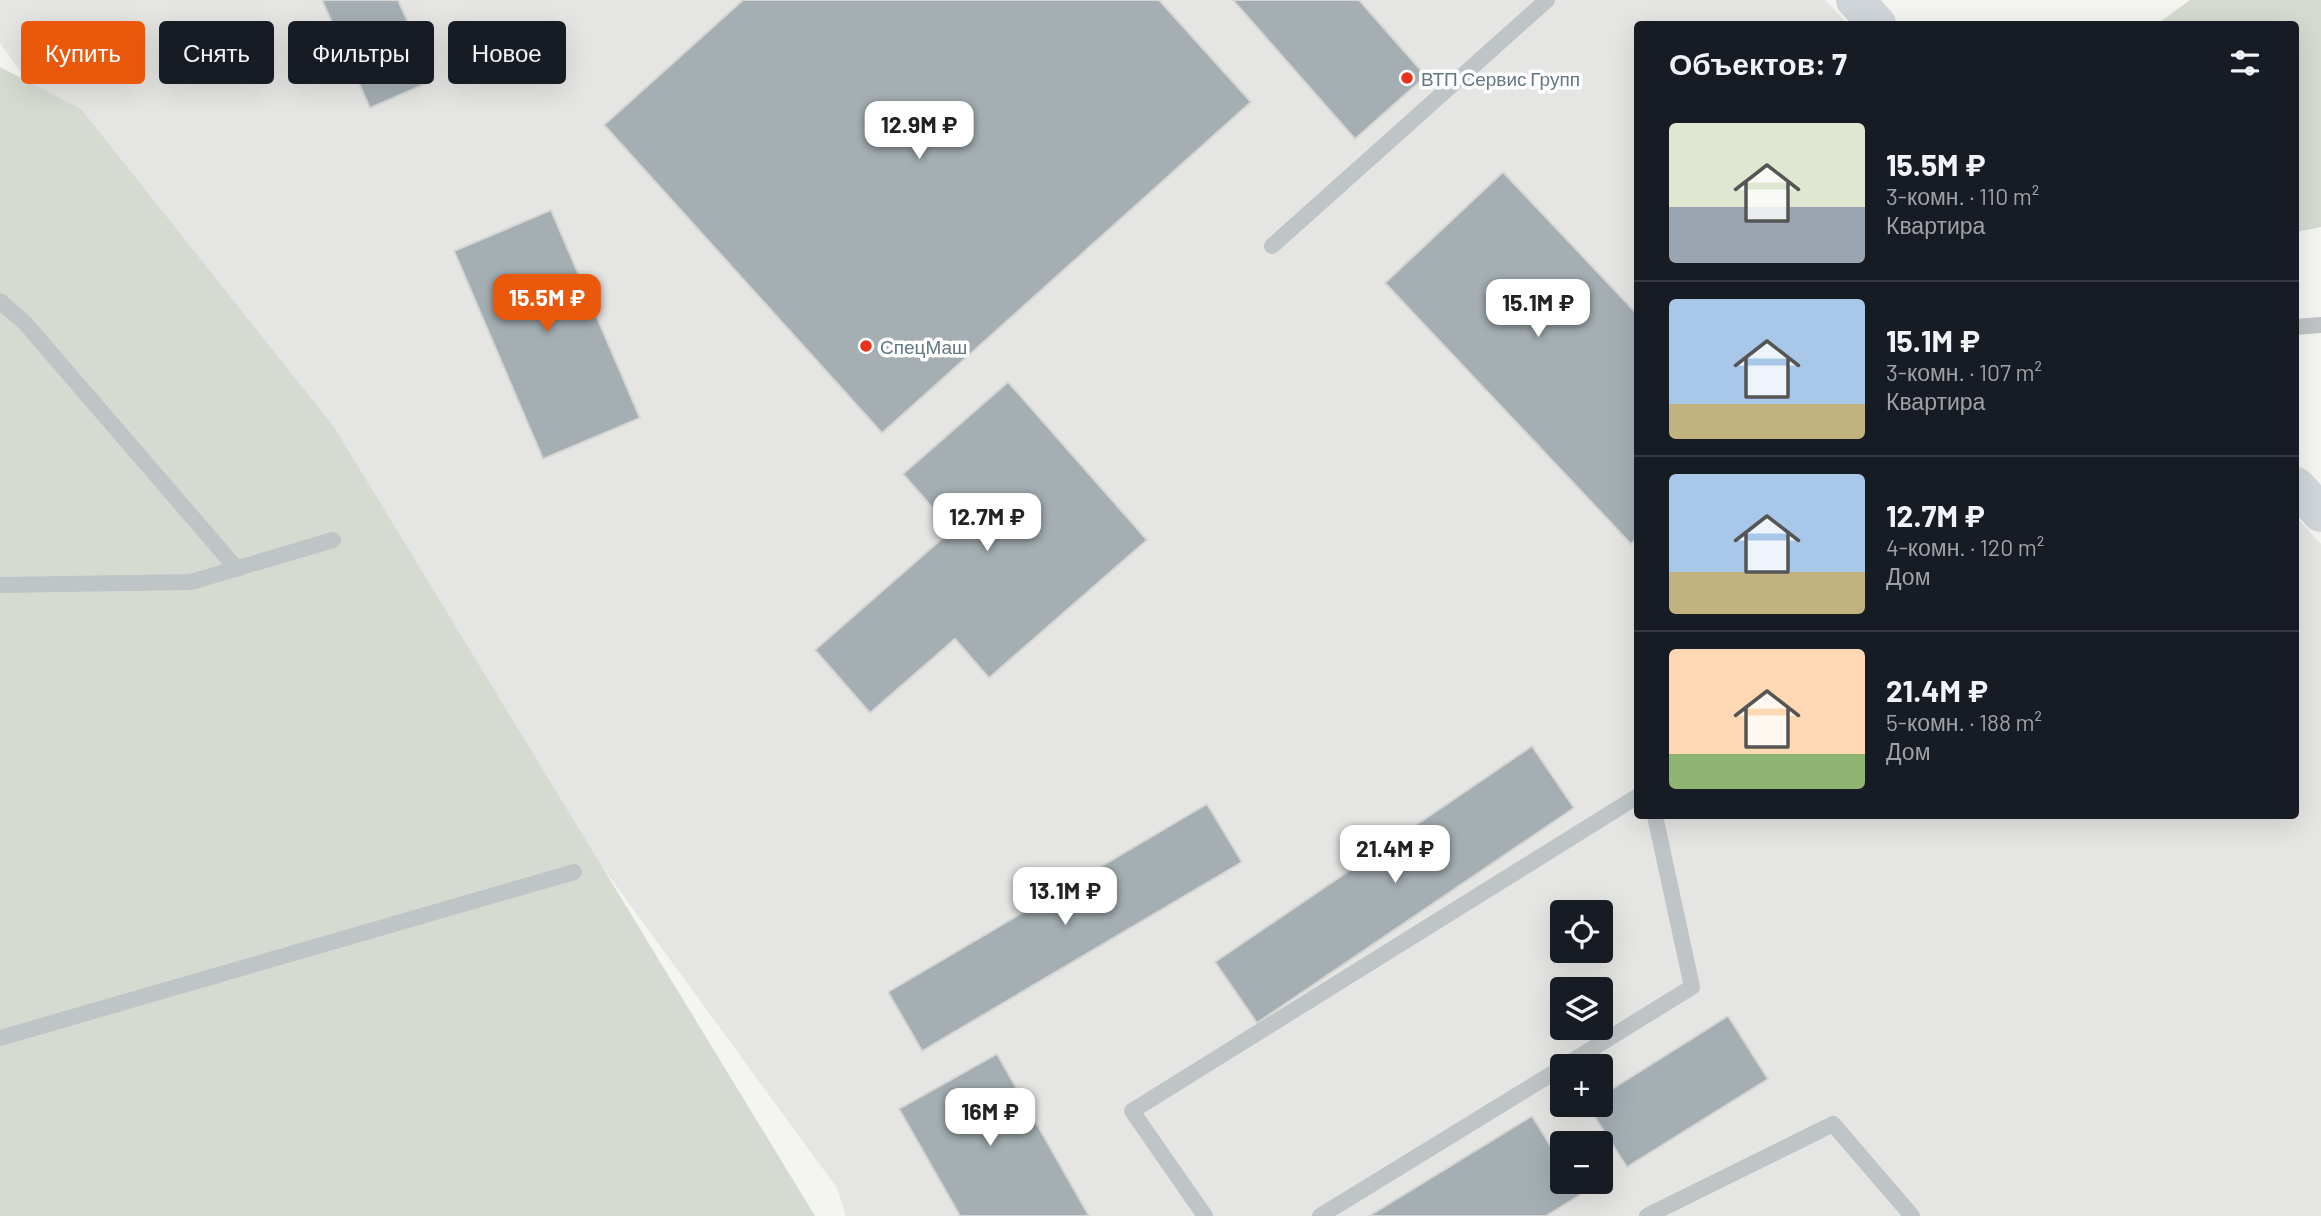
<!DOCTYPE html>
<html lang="ru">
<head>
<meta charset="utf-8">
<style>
	:root { --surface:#171b24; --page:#242831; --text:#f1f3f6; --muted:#9ea1a6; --line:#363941; --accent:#ea580c }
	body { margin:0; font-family:Barlow,sans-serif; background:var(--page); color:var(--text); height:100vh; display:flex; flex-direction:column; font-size:26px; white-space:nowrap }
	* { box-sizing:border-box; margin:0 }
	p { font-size:23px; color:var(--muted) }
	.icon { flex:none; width:38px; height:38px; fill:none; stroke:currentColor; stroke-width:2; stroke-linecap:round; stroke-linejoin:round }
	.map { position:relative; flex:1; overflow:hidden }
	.drawer { position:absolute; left:1634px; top:21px; width:665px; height:798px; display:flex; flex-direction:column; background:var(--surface); border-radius:7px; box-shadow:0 7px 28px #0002 }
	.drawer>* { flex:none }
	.guide { position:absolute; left:21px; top:21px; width:665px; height:63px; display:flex; gap:14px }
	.controls { position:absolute; left:1550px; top:900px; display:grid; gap:14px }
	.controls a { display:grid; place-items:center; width:63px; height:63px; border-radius:7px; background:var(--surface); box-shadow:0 7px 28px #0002; font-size:35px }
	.price { position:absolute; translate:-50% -60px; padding:0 16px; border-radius:14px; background:#fff; color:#222; font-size:23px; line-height:46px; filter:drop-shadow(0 2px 4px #0008) }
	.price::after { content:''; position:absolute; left:50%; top:42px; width:21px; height:16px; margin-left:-10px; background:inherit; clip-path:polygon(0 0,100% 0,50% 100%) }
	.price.current { background:var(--accent); color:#fff }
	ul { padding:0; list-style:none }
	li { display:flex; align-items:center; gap:21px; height:175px; padding:0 35px }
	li+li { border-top:2px solid var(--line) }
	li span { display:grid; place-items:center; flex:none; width:196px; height:140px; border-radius:7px; color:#555 }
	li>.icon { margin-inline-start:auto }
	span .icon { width:84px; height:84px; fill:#fffc; stroke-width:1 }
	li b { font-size:30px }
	h2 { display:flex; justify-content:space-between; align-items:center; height:84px; padding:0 35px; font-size:30px }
	.pill { padding:0 24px; border-radius:7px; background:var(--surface); box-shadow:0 7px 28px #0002; font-size:24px; line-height:63px }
	.pill.current { background:var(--accent); color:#fff }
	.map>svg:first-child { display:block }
</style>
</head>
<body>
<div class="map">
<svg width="2321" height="1216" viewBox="0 0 2321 1216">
	<rect width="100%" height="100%" fill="#f4f4f0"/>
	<!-- built -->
	<path fill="#e5e5e3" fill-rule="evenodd" d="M0 0H1825L1848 24H1638V816H2296V517L2321 544V1216H846L837 1188 0 43ZM1563 912H1601V950H1563ZM1563 989H1601V1027H1563ZM1563 1066H1601V1104H1563ZM1563 1143H1601V1181H1563Z"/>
	<!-- green -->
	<g fill="#d6dbd1">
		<polygon points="2190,0 2321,0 2321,227 2296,232 2296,24 2157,24"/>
		<polygon points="0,67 81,109 334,427 815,1216 0,1216"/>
	</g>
	<!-- building -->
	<g fill="#a5afb3" stroke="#d5d5d3" stroke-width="2">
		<polygon points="322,0 398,0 434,80 370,108"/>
		<polygon points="743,0 1159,0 1251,102 882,433 604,125"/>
		<polygon points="1233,0 1359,0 1426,76 1355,139"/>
		<polygon points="1503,172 1638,315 1638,537 1631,544 1385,283"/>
		<polygon points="551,210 640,418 543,459 454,251"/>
		<polygon points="1008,382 1147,540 989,678 955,639 870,713 815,650 952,530 903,474"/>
		<polygon points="1532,746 1574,808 1257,1023 1215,962"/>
		<polygon points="1207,804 1242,862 922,1051 888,992"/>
		<polygon points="1728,1016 1768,1079 1627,1167 1587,1105 1601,1104 1601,1096"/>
		<polygon points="997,1054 1089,1216 960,1216 899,1109"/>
		<polygon points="1532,1116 1563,1166 1563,1181 1572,1181 1580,1195 1546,1216 1369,1216"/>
	</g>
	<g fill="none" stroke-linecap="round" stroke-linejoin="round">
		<!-- lane -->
		<g stroke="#bfc4c6" stroke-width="16">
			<polyline points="1272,246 1547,0"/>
			<polyline points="0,301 25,323 237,569"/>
			<polyline points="2296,327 2321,325"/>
			<polyline points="0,585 191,582 333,540"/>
			<polyline points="0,1038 574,872"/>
			<polyline points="1564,1066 1692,987 1655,816"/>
			<polyline points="1205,1216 1132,1111 1638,796"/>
			<polyline points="1320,1216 1563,1067"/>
			<polyline points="1647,1216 1833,1124 1912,1216"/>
		</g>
		<!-- primary -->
		<g stroke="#d0d6da" stroke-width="38">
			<polyline points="1855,0 1877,24"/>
			<polyline points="2296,486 2321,513"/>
		</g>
	</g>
	<!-- markers -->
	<g fill="#e6321e" stroke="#fff" stroke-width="2.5">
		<circle cx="1407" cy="78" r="7"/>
		<circle cx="866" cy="346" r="7"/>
	</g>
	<g text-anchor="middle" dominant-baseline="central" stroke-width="7" stroke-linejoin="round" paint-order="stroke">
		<!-- poi labels -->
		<g font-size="19" fill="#627882" stroke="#fff" text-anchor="start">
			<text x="1421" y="78">ВТП Сервис Групп</text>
			<text x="880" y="346">СпецМаш</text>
		</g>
	</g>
</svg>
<div class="controls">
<a><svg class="icon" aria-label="locate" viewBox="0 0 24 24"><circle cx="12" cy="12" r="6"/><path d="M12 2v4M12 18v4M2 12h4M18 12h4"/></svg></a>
<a><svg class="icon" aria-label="layers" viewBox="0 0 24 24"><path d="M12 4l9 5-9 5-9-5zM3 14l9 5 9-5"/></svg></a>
<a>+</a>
<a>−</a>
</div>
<b class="price" style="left:919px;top:161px">12.9M ₽</b>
<b class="price current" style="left:547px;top:334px">15.5M ₽</b>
<b class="price" style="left:1538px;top:339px">15.1M ₽</b>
<b class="price" style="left:987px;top:553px">12.7M ₽</b>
<b class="price" style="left:1395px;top:885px">21.4M ₽</b>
<b class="price" style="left:1065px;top:927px">13.1M ₽</b>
<b class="price" style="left:990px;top:1148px">16M ₽</b>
<div class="guide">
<a class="pill current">Купить</a>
<a class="pill">Снять</a>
<a class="pill">Фильтры</a>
<a class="pill">Новое</a>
</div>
<section class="drawer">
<h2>Объектов: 7<svg class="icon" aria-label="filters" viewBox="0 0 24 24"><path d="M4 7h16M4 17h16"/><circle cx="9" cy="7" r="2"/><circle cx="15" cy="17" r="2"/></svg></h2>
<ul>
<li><span style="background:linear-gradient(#dfe7d0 60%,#9aa5b1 0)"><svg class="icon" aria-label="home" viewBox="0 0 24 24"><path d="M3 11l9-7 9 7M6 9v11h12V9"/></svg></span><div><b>15.5M ₽</b><p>3-комн. · 110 m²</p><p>Квартира</p></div></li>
<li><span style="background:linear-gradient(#a9c7e8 75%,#c2b280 0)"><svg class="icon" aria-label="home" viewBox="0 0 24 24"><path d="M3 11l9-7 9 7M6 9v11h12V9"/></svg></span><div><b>15.1M ₽</b><p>3-комн. · 107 m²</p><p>Квартира</p></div></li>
<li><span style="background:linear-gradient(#a9c7e8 70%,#c2b280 0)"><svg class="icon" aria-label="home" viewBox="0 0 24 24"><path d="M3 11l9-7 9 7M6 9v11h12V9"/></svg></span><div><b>12.7M ₽</b><p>4-комн. · 120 m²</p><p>Дом</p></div></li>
<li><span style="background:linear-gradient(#ffd9b3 75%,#8fb573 0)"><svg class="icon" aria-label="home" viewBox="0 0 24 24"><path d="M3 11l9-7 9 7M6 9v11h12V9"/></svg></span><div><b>21.4M ₽</b><p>5-комн. · 188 m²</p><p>Дом</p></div></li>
</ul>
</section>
</div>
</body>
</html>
